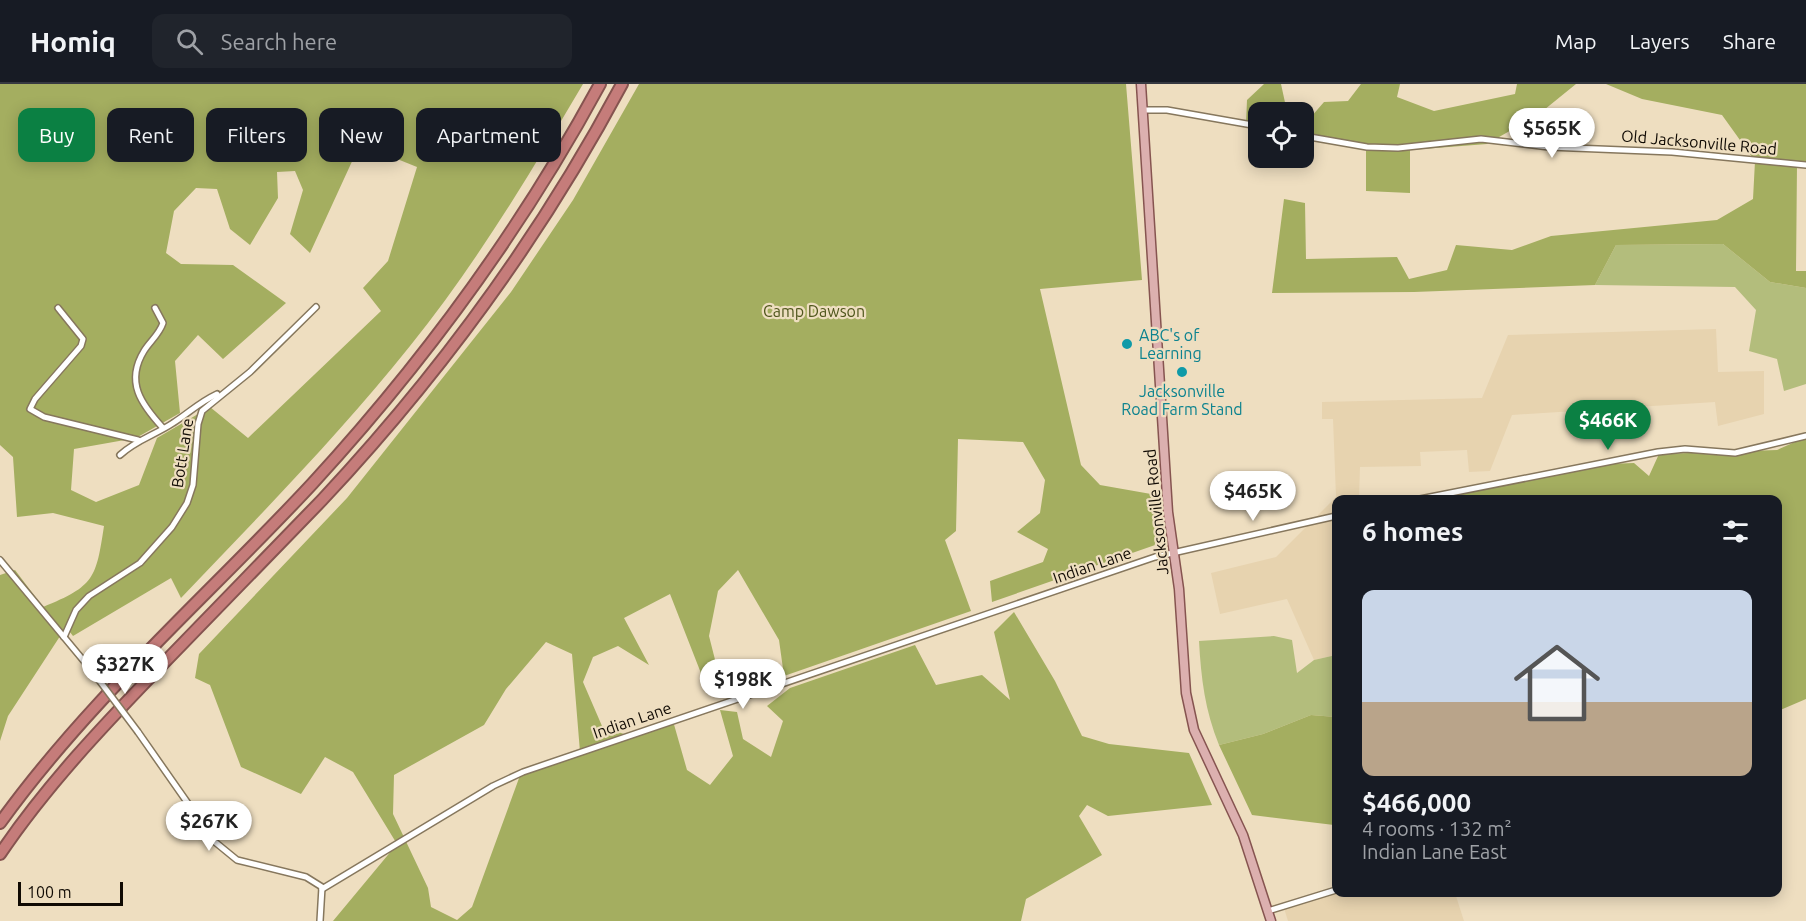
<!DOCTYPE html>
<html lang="en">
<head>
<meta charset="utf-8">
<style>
	:root { --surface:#171b24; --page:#20242c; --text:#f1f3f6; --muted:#9ea1a6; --line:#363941; --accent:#0b8043 }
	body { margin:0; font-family:Ubuntu,sans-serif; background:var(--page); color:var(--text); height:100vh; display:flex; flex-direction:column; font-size:22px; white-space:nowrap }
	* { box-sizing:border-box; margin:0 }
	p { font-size:20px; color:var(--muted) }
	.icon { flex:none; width:33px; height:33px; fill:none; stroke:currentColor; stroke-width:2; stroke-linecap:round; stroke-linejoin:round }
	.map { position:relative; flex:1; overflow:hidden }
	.side { position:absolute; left:1332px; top:411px; width:450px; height:402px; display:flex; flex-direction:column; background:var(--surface); border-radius:12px; box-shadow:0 3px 15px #0003 }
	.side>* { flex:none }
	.hud { position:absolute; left:18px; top:24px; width:570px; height:54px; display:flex; gap:12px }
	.buttons { position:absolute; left:1248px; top:18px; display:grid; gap:12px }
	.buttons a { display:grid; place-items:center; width:66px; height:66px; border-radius:12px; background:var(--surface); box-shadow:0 3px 15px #0003; font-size:30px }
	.scale { position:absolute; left:18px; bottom:15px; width:105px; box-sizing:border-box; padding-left:6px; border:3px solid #100a03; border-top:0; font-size:16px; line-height:21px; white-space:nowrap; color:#100a03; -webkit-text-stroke:4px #eedec0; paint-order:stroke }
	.price { position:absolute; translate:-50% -51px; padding:0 14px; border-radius:21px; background:#fff; color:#222; font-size:20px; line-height:39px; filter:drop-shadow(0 2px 3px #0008) }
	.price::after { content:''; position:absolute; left:50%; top:36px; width:18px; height:14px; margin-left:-9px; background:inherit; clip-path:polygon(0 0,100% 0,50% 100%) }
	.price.on { background:var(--accent); color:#fff }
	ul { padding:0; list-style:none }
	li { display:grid; align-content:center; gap:12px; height:318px; padding:0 30px }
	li+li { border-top:2px solid var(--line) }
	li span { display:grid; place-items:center; height:186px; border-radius:12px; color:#555 }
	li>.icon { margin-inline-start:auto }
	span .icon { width:108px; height:108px; fill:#fffc; stroke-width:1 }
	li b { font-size:26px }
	h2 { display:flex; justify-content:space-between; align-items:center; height:72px; padding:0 30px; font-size:26px }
	.pill { padding:0 21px; border-radius:12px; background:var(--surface); box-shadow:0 3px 15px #0003; font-size:21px; line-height:54px }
	.pill.on { background:var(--accent); color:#fff }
	header { display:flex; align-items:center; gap:36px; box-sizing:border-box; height:84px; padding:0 30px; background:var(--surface); border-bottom:2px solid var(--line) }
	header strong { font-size:28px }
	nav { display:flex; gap:33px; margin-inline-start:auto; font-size:21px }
	.search { width:420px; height:54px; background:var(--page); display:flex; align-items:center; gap:15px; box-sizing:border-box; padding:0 21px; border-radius:12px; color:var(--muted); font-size:22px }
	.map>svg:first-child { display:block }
</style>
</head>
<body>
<header>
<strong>Homiq</strong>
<div class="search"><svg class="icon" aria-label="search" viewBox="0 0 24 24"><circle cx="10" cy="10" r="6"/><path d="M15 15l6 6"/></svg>Search here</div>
<nav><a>Map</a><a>Layers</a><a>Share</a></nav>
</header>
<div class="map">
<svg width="1806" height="837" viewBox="0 0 1806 837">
	<rect width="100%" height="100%" fill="#eedec0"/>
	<!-- built -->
	<g fill="#e7d3af">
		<polygon points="1716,245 1718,288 1764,287 1764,330 1718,342 1715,318 1512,331 1490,387 1469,388 1467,366 1420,368 1421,382 1360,383 1359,415 1336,416 1336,571 1314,576 1287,515 1220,530 1211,489 1276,473 1336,413 1333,335 1322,335 1322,318 1482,314 1508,251"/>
		<polygon points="1336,802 1336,808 1455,809 1464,837 1288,837 1283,821"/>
	</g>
	<!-- green -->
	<g fill="#b3bd7c">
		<polygon points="1723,160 1770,198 1806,204 1806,300 1784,307 1777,275 1749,267 1756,226 1735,203 1595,201 1616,161"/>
		<path d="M1274 552 1292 556 1297 589 1314 576 1336 571V633L1311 631 1263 650 1219 661C1205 627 1201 594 1199 557Z"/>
	</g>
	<!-- forest -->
	<g fill="#a4ae60" fill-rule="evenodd">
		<path d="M0 0H583C530 90 476 180 410 262 339 351 259 432 181 514L171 494 73 552 66 543 8 632 0 657V491L15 486 43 523C95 502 96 494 104 442L53 429 17 433 13 373 0 361ZM360 60 417 83 388 177 363 204 381 227 248 354 210 323 157 354 139 401 96 418 71 406 74 365 136 354 180 329 175 277 198 251 223 275 286 219 233 181 181 180 166 169 174 127 196 104 217 105 230 145 250 161 278 114 277 88 295 87 303 106 290 150 310 169Z"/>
		<path d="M639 0H1126L1142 196 1040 205 1081 381 1100 401 1151 410 1158 460 992 518 990 497 1043 478 1048 465 1017 448 1040 429 1045 396 1023 358 958 355 956 447 945 456 971 527 784 592 779 556 738 486 718 507 709 552 724 611 706 602 670 510 624 534 649 581 618 562 593 573 583 598 602 642 632 653 673 637 687 686 710 701 733 672 720 626 737 628 743 655 771 673 783 637 767 622 790 604 915 561 936 601 982 591 1010 616 994 548 1014 528 1055 597 1082 652 1109 660 1189 669 1212 721 1108 732 1087 721 1079 732 1102 771 1026 815 1021 837H333L397 760 353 688 325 673 301 710 241 683 210 601 195 594 199 570 347 414 511 208 573 116ZM546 558 572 570 580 668 522 686 472 823 457 836 431 823 428 804 393 730 394 691 484 641 506 605Z"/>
		<polygon points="1264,0 1281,0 1286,23 1299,28 1258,28 1258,43 1246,41 1247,16"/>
		<polygon points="1361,0 1400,0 1397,13 1434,27 1515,10 1517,0 1576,0 1539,30 1487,60 1410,66 1410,109 1366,107 1366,63 1304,51 1304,31 1311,33 1324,18 1348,17"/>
		<polygon points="1606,0 1806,0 1806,77 1797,81 1796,187 1806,187 1806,204 1770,198 1723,160 1616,161 1595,201 1414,208 1272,209 1284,115 1305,119 1306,175 1397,173 1409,195 1447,186 1456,161 1512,166 1551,152 1717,136 1753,115 1755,77 1722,31 1642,15"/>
		<polygon points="1806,353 1806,615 1778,627 1778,416 1462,416 1460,406 1580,381 1634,379 1649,392 1659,370 1777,366"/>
		<polygon points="1311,631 1336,633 1336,728 1334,741 1252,731 1219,661 1263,650"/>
	</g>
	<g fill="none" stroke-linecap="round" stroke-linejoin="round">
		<defs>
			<g id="street">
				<polyline points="1143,26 1167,26 1258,42"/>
				<polyline points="1304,52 1367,63 1398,64 1481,55 1549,63 1672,68 1806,81"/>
				<polyline points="58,224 83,255 81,262 35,315 30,325 44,333 138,356"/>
				<path d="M155 224 163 239C159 251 150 257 144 267 125 298 141 320 163 344"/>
				<path d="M120 371C136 356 155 351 173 339 189 329 198 319 217 310"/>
				<polyline points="1415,416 1658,368 1685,365 1735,369 1806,352"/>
				<polyline points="0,476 93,588"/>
				<polyline points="64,553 76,526 89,512 140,479 172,443 187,419 193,401 198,340 202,327 250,288 316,223"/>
				<polyline points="138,648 215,758 237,776 306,793 322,803 320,837"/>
				<polyline points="322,805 493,702 523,688 1155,473 1336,432"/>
				<polyline points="1268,827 1336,806"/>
			</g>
			<polyline id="primary" points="1141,0 1168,428 1179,505 1186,609 1194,646 1243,751 1271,837"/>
			<g id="highway">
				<path d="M0 739C90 614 208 512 312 400 424 278 521 146 600 0"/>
				<path d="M0 770C46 702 102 643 159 584 213 528 268 472 322 416 440 290 541 152 622 0"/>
			</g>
		</defs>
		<!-- street casing -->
		<use href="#street" stroke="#86775d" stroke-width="8"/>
		<!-- primary casing -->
		<use href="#primary" stroke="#865450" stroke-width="11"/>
		<!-- highway casing -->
		<use href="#highway" stroke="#865450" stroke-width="14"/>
		<!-- street -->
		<use href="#street" stroke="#fff" stroke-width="5"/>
		<!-- primary -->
		<use href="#primary" stroke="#dcb0af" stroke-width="8"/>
		<!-- highway -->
		<use href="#highway" stroke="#c57c7a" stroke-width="10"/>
		<defs>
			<polyline id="street-bridge" points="93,588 138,648"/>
		</defs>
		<!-- street-bridge casing -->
		<use href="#street-bridge" stroke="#86775d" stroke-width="8" stroke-linecap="butt"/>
		<!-- street-bridge -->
		<use href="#street-bridge" stroke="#fff" stroke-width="5"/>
	</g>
	<!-- markers -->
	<g fill="#0f9aa8" stroke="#eedec0" stroke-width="2">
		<circle cx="1127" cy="260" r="6"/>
		<circle cx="1182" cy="288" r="6"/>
	</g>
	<g text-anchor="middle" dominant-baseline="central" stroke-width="4.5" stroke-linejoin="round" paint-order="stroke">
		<!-- street labels -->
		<g font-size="16" fill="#100a03" stroke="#eedec0">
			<text transform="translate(1699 58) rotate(5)">Old Jacksonville Road</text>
			<text transform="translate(182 369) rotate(-81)">Bott Lane</text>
			<text transform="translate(1156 428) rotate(-96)">Jacksonville Road</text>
			<text transform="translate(1092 481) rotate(-19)">Indian Lane</text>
			<text transform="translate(632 636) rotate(-19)">Indian Lane</text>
		</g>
		<!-- park labels -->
		<g font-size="16" fill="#50571d" stroke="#eedec0">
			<text x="814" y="227">Camp Dawson</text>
		</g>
		<!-- culture labels -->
		<g font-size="16" fill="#0d838f" stroke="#eedec0" text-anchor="start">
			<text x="1139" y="251">ABC's of<tspan x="1139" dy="18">Learning</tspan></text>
			<text x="1182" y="307" text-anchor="middle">Jacksonville<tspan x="1182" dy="18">Road Farm Stand</tspan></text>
		</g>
	</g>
</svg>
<div class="buttons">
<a><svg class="icon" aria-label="locate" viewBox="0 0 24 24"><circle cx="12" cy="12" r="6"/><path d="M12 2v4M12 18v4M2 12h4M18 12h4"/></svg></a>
</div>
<div class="scale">100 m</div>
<b class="price" style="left:1552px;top:75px">$565K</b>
<b class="price on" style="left:1608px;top:367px">$466K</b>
<b class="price" style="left:1253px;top:438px">$465K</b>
<b class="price" style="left:125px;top:611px">$327K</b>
<b class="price" style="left:743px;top:626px">$198K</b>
<b class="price" style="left:209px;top:768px">$267K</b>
<div class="hud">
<a class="pill on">Buy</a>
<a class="pill">Rent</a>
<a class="pill">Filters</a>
<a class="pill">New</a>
<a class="pill">Apartment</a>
</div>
<section class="side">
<h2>6 homes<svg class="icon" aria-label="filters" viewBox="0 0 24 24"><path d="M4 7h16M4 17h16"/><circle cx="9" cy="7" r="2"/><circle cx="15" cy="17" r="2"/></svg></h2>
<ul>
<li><span style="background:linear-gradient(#c9d6e8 60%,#b9a48a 0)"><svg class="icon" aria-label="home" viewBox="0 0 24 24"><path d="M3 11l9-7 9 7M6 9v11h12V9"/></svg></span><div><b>$466,000</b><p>4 rooms · 132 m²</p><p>Indian Lane East</p></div></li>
</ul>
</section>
</div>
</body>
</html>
